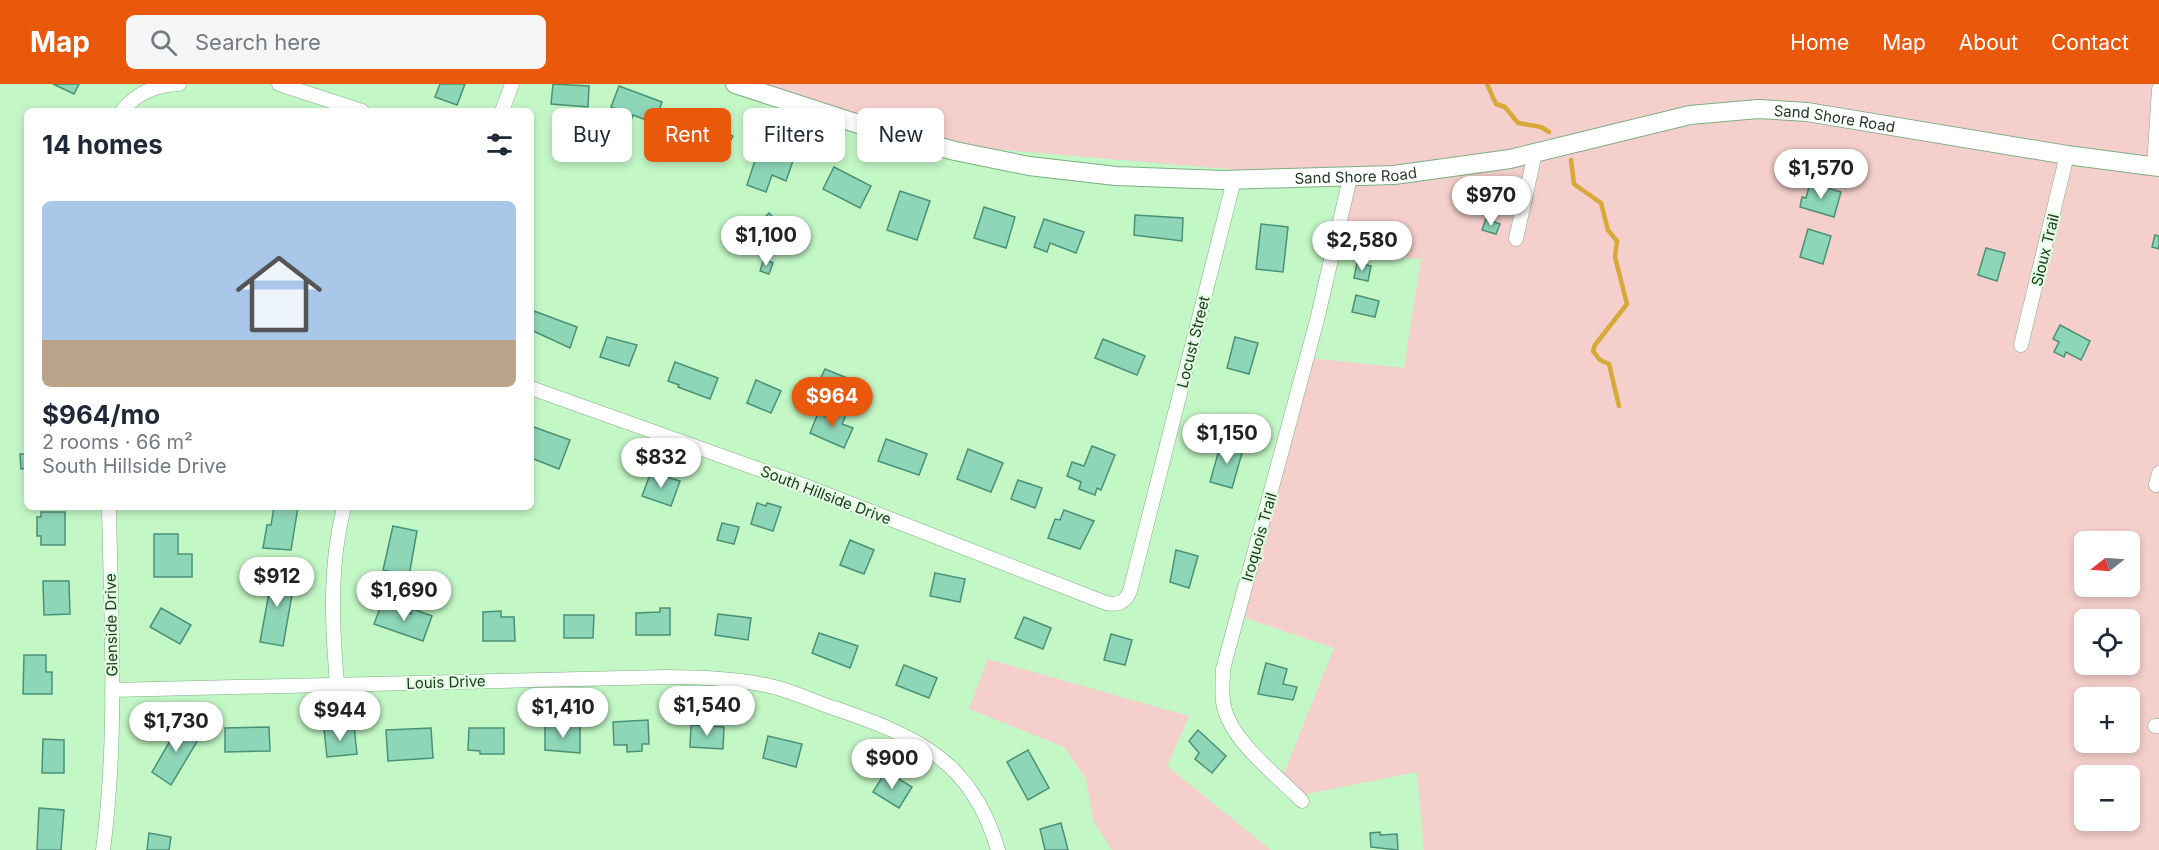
<!DOCTYPE html>
<html lang="en">
<head>
<meta charset="utf-8">
<style>
	:root { --surface:#fff; --page:#f6f6f7; --text:#1f2937; --muted:#747a83; --line:#e0e1e3; --accent:#ea580c }
	body { margin:0; font-family:Inter,sans-serif; background:var(--page); color:var(--text); height:100vh; display:flex; flex-direction:column; font-size:22px; white-space:nowrap }
	* { box-sizing:border-box; margin:0 }
	p { font-size:20px; color:var(--muted) }
	.icon { flex:none; width:33px; height:33px; fill:none; stroke:currentColor; stroke-width:2; stroke-linecap:round; stroke-linejoin:round }
	.map { position:relative; flex:1; overflow:hidden }
	.panel { position:absolute; left:24px; top:24px; width:510px; height:402px; display:flex; flex-direction:column; background:var(--surface); border-radius:9px; box-shadow:0 3px 9px #0003 }
	.panel>* { flex:none }
	.banner { position:absolute; left:552px; top:24px; width:570px; height:54px; display:flex; gap:12px }
	.needle { width:39px; rotate:253deg }
	.fabs { position:absolute; left:2074px; top:447px; display:grid; gap:12px }
	.fabs a { display:grid; place-items:center; width:66px; height:66px; border-radius:9px; background:var(--surface); box-shadow:0 3px 9px #0003; font-size:30px }
	.price { position:absolute; translate:-50% -51px; padding:0 14px; border-radius:21px; background:#fff; color:#222; font-size:20px; line-height:39px; filter:drop-shadow(0 2px 3px #0008) }
	.price::after { content:''; position:absolute; left:50%; top:36px; width:18px; height:14px; margin-left:-9px; background:inherit; clip-path:polygon(0 0,100% 0,50% 100%) }
	.price.on { background:var(--accent); color:#fff }
	ul { padding:0; list-style:none }
	li { display:grid; align-content:center; gap:12px; height:318px; padding:0 18px }
	li+li { border-top:2px solid var(--line) }
	li span { display:grid; place-items:center; height:186px; border-radius:9px; color:#555 }
	li>.icon { margin-inline-start:auto }
	span .icon { width:108px; height:108px; fill:#fffc; stroke-width:1 }
	li b { font-size:26px }
	h2 { display:flex; justify-content:space-between; align-items:center; height:72px; padding:0 18px; font-size:26px }
	.chip { padding:0 21px; border-radius:9px; background:var(--surface); box-shadow:0 3px 9px #0003; font-size:21px; line-height:54px }
	.chip.on { background:var(--accent); color:#fff }
	header { display:flex; align-items:center; gap:36px; box-sizing:border-box; height:84px; padding:0 30px; background:var(--accent); color:#fff }
	header strong { font-size:28px }
	nav { display:flex; gap:33px; margin-inline-start:auto; font-size:21px }
	.search { width:420px; height:54px; background:var(--page); display:flex; align-items:center; gap:15px; box-sizing:border-box; padding:0 21px; border-radius:9px; color:var(--muted); font-size:22px }
	.map>svg:first-child { display:block }
</style>
</head>
<body>
<header>
<strong>Map</strong>
<div class="search"><svg class="icon" aria-label="search" viewBox="0 0 24 24"><circle cx="10" cy="10" r="6"/><path d="M15 15l6 6"/></svg>Search here</div>
<nav><a>Home</a><a>Map</a><a>About</a><a>Contact</a></nav>
</header>
<div class="map">
<svg width="2159" height="766" viewBox="0 0 2159 766">
	<rect width="100%" height="100%" fill="#c3f7c6"/>
	<!-- green -->
	<g fill="#f4cfcb" fill-rule="evenodd">
		<path d="M755 0H2159V766H1424L1417 688 1302 711 1283 692 1334 564 1239 532 1309 274 1404 284 1421 175 1334 167 1344 95 935 60ZM2085 458H2130V502H2085ZM2085 536H2130V580H2085ZM2085 614H2130V658H2085ZM2085 692H2130V736H2085Z"/>
		<polygon points="988,575 1189,632 1167,682 1271,766 1112,766 1093,736 1086,695 1064,663 969,625"/>
	</g>
	<g fill="none" stroke-linecap="round" stroke-linejoin="round">
		<!-- stream -->
		<g stroke="#d6a938" stroke-width="4.5">
			<polyline points="1487,0 1496,20 1505,23 1518,39 1541,43 1549,48"/>
			<polyline points="1571,76 1574,100 1601,119 1608,146 1617,157 1615,173 1627,220 1595,261 1593,267 1600,276 1609,280 1619,322"/>
		</g>
	</g>
	<!-- building -->
	<g fill="#8ed6b8" stroke="#4b9176" stroke-width="1.5">
		<polygon points="53,0 79,0 74,10"/>
		<polygon points="440,0 465,0 457,21 435,13"/>
		<polygon points="553,0 589,2 588,23 551,20"/>
		<polygon points="619,2 662,18 654,39 633,31 629,42 612,35 616,25 611,23"/>
		<polygon points="696,34 733,52 724,69 687,50"/>
		<polygon points="759,64 794,74 786,97 772,91 766,108 747,101"/>
		<polygon points="834,83 871,102 860,124 823,105"/>
		<polygon points="1810,99 1841,108 1834,133 1800,123 1802,113 1806,114"/>
		<polygon points="900,107 930,117 917,156 887,146"/>
		<polygon points="984,123 1015,133 1006,164 974,154"/>
		<polygon points="769,129 774,134 769,139 764,134"/>
		<polygon points="1135,131 1183,134 1182,157 1134,151"/>
		<polygon points="1044,135 1084,148 1076,169 1050,159 1047,168 1034,163"/>
		<polygon points="1486,135 1500,140 1496,150 1482,146"/>
		<polygon points="1261,140 1288,143 1283,188 1256,185"/>
		<polygon points="1808,145 1831,152 1823,180 1800,173"/>
		<polygon points="2155,151 2159,152 2159,165 2152,163"/>
		<polygon points="1986,164 2005,169 1997,197 1978,191"/>
		<polygon points="764,175 773,179 769,190 760,187"/>
		<polygon points="1357,179 1371,182 1368,197 1354,194"/>
		<polygon points="1356,211 1379,217 1375,233 1352,228"/>
		<polygon points="534,227 577,243 570,264 531,246"/>
		<polygon points="2060,241 2090,257 2081,276 2066,268 2064,273 2054,268 2059,258 2053,255"/>
		<polygon points="607,253 637,261 629,282 600,273"/>
		<polygon points="1235,253 1258,259 1249,290 1227,284"/>
		<polygon points="1103,255 1145,272 1137,291 1095,274"/>
		<polygon points="675,278 718,294 710,315 678,303 679,301 668,297"/>
		<polygon points="825,285 847,294 836,318 814,308"/>
		<polygon points="756,296 781,307 771,329 747,319"/>
		<polygon points="830,324 846,331 842,340 853,344 844,364 810,349 818,329 826,333"/>
		<polygon points="531,342 570,356 559,385 531,374"/>
		<polygon points="886,355 927,370 919,391 878,377"/>
		<polygon points="1226,357 1244,362 1232,404 1210,398 1219,366 1223,367"/>
		<polygon points="1092,362 1115,371 1101,406 1097,404 1095,411 1079,405 1081,398 1067,392 1072,378 1084,382"/>
		<polygon points="968,365 1003,379 991,408 957,395"/>
		<polygon points="20,370 27,370 27,384 21,385"/>
		<polygon points="651,388 680,397 671,422 642,412"/>
		<polygon points="1018,396 1042,404 1035,424 1011,415"/>
		<polygon points="757,419 766,422 767,419 781,423 773,447 751,440"/>
		<polygon points="274,423 298,423 291,466 263,464 267,441 271,441"/>
		<polygon points="1064,426 1094,437 1080,465 1048,454 1055,435 1060,436"/>
		<polygon points="41,428 65,428 65,461 41,461 41,452 37,452 37,433 41,433"/>
		<polygon points="722,439 739,443 734,460 717,456"/>
		<polygon points="393,442 417,447 409,492 383,486"/>
		<polygon points="154,450 178,450 178,470 192,470 192,493 154,493"/>
		<polygon points="850,456 874,466 864,490 840,481"/>
		<polygon points="1176,466 1198,472 1189,504 1170,498"/>
		<polygon points="266,488 292,493 290,504 293,505 283,562 260,558 269,509 263,508"/>
		<polygon points="935,489 965,495 960,518 930,512"/>
		<polygon points="43,497 69,497 70,530 44,531"/>
		<polygon points="382,519 411,530 413,525 432,532 423,557 374,540"/>
		<polygon points="161,524 191,541 180,560 150,543"/>
		<polygon points="660,524 670,524 670,551 636,551 636,529 660,528"/>
		<polygon points="501,527 501,533 514,533 515,557 483,557 483,528"/>
		<polygon points="718,530 751,534 748,556 715,551"/>
		<polygon points="564,531 594,531 593,554 564,554"/>
		<polygon points="1024,533 1051,544 1043,565 1015,554"/>
		<polygon points="819,549 858,562 850,584 812,569"/>
		<polygon points="1111,550 1132,556 1125,581 1104,576"/>
		<polygon points="24,571 46,571 46,588 52,588 52,610 23,610"/>
		<polygon points="1266,579 1287,585 1283,600 1297,603 1293,616 1258,610"/>
		<polygon points="904,581 937,594 929,614 896,601"/>
		<polygon points="648,636 649,660 642,660 642,667 627,668 627,661 614,661 613,638"/>
		<polygon points="181,638 201,651 171,701 152,688"/>
		<polygon points="691,641 724,643 723,665 690,663"/>
		<polygon points="354,642 357,670 327,673 324,645"/>
		<polygon points="545,642 580,642 580,669 545,666"/>
		<polygon points="269,643 270,667 225,668 225,644"/>
		<polygon points="431,644 433,674 388,677 386,646"/>
		<polygon points="469,644 504,644 504,670 480,670 480,667 468,666"/>
		<polygon points="1198,646 1226,672 1212,689 1195,675 1199,669 1189,657"/>
		<polygon points="768,652 802,660 796,683 763,674"/>
		<polygon points="43,655 64,656 64,689 42,689"/>
		<polygon points="1028,666 1049,704 1028,716 1007,678"/>
		<polygon points="886,687 912,703 899,724 873,708"/>
		<polygon points="39,724 64,726 61,766 37,766"/>
		<polygon points="1061,739 1068,766 1045,766 1040,745"/>
		<polygon points="1380,748 1380,751 1397,750 1398,766 1371,763 1370,749"/>
		<polygon points="149,749 171,753 169,766 147,766"/>
	</g>
	<g fill="none" stroke-linecap="round" stroke-linejoin="round">
		<defs>
			<g id="minor">
				<polyline points="279,0 362,27"/>
				<path d="M122 27C136 9 156 1 179 0"/>
				<polyline points="502,27 512,0"/>
				<polyline points="2154,82 2159,5"/>
				<polyline points="1516,155 1535,69"/>
				<polyline points="2021,261 2067,71"/>
				<path d="M531 304 803 401 1106 519C1118 521 1125 519 1130 507L1234 96"/>
				<polyline points="2156,401 2159,389"/>
				<path d="M337 600C332 540 329 482 344 423"/>
				<path d="M112 606 665 593C699 593 732 594 765 601 788 605 812 617 834 624 916 652 972 676 998 766"/>
				<polyline points="2155,642 2159,642"/>
				<path d="M1302 717C1278 692 1232 658 1224 623 1221 611 1223 598 1223 585L1317 236 1350 94"/>
				<path d="M103 766C118 652 111 537 109 423"/>
			</g>
			<g id="tertiary">
				<path id="s1" d="M735 0 874 45 955 67 1029 82 1116 92 1223 96 1394 91 1510 75 1690 31 1758 25 1807 28 2067 71 2159 83"/>
			</g>
		</defs>
		<!-- minor casing -->
		<use href="#minor" stroke="#7eae81" stroke-width="15"/>
		<!-- tertiary casing -->
		<use href="#tertiary" stroke="#7eae81" stroke-width="20"/>
		<!-- minor -->
		<use href="#minor" stroke="#fff" stroke-width="14"/>
		<!-- tertiary -->
		<use href="#tertiary" stroke="#fff" stroke-width="18"/>
	</g>
	<g text-anchor="middle" dominant-baseline="central" stroke-width="4.5" stroke-linejoin="round" paint-order="stroke">
		<!-- street labels -->
		<g font-size="15" fill="#243825" stroke="#dffee0">
			<text stroke="none"><textPath href="#s1" startOffset="1119">Sand Shore Road</textPath></text>
			<text stroke="none"><textPath href="#s1" startOffset="633">Sand Shore Road</textPath></text>
			<text transform="translate(2045 166) rotate(-76)">Sioux Trail</text>
			<text transform="translate(1193 258) rotate(-76)">Locust Street</text>
			<text transform="translate(826 411) rotate(21)">South Hillside Drive</text>
			<text transform="translate(1259 453) rotate(-74)">Iroquois Trail</text>
			<text transform="translate(111 541) rotate(-91)">Glenside Drive</text>
			<text transform="translate(446 598) rotate(-2)">Louis Drive</text>
		</g>
	</g>
</svg>
<div class="fabs">
<a><svg class="needle" viewBox="-14 -14 28 28"><path d="M0-13l5 13h-10z" fill="#e53935"/><path d="M0 13l5-13h-10z" fill="#747a83"/></svg></a>
<a><svg class="icon" aria-label="locate" viewBox="0 0 24 24"><circle cx="12" cy="12" r="6"/><path d="M12 2v4M12 18v4M2 12h4M18 12h4"/></svg></a>
<a>+</a>
<a>−</a>
</div>
<b class="price" style="left:1821px;top:116px">$1,570</b>
<b class="price" style="left:1491px;top:143px">$970</b>
<b class="price" style="left:766px;top:183px">$1,100</b>
<b class="price" style="left:1362px;top:188px">$2,580</b>
<b class="price on" style="left:832px;top:344px">$964</b>
<b class="price" style="left:1227px;top:381px">$1,150</b>
<b class="price" style="left:661px;top:405px">$832</b>
<b class="price" style="left:277px;top:524px">$912</b>
<b class="price" style="left:404px;top:538px">$1,690</b>
<b class="price" style="left:707px;top:653px">$1,540</b>
<b class="price" style="left:563px;top:655px">$1,410</b>
<b class="price" style="left:340px;top:658px">$944</b>
<b class="price" style="left:176px;top:669px">$1,730</b>
<b class="price" style="left:892px;top:706px">$900</b>
<div class="banner">
<a class="chip">Buy</a>
<a class="chip on">Rent</a>
<a class="chip">Filters</a>
<a class="chip">New</a>
</div>
<section class="panel">
<h2>14 homes<svg class="icon" aria-label="filters" viewBox="0 0 24 24"><path d="M4 7h16M4 17h16"/><circle cx="9" cy="7" r="2"/><circle cx="15" cy="17" r="2"/></svg></h2>
<ul>
<li><span style="background:linear-gradient(#a9c7e8 75%,#b9a48a 0)"><svg class="icon" aria-label="home" viewBox="0 0 24 24"><path d="M3 11l9-7 9 7M6 9v11h12V9"/></svg></span><div><b>$964/mo</b><p>2 rooms · 66 m²</p><p>South Hillside Drive</p></div></li>
</ul>
</section>
</div>
</body>
</html>
